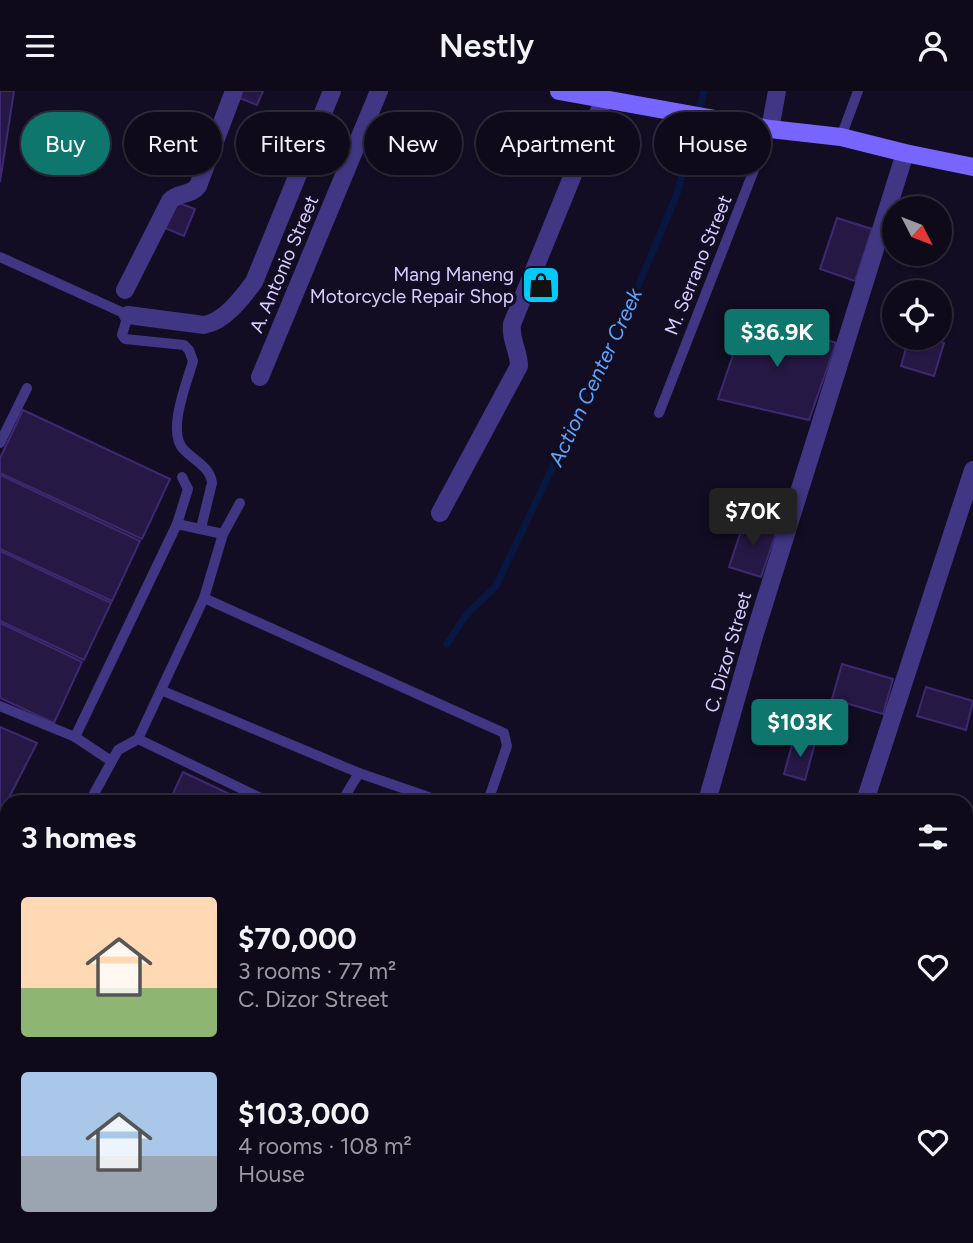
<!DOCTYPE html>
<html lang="en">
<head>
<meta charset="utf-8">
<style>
	:root { --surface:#0e0a1a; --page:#171323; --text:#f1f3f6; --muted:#9b9aa2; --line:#2e2b39; --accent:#0f766e }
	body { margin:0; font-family:Figtree,sans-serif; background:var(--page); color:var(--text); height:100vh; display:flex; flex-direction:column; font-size:26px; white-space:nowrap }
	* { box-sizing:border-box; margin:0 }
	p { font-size:23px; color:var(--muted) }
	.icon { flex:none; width:38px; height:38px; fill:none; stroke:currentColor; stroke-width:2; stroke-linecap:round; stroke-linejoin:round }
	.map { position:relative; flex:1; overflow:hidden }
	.drawer { position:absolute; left:0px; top:704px; width:973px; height:450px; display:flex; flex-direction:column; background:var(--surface); border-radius:21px 21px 0 0; box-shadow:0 2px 5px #0004,0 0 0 2px var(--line) }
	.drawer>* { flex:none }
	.hud { position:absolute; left:21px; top:21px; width:931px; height:63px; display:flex; gap:14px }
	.needle { width:46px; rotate:132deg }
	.buttons { position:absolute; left:882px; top:105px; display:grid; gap:14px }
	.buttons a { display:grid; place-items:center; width:70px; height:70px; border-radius:50%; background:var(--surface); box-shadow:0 2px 5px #0004,0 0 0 2px var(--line); font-size:35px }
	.price { position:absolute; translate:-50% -60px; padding:0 16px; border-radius:7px; background:var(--accent); color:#fff; font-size:23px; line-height:46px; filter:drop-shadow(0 2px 4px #0008) }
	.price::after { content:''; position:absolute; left:50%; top:42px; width:21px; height:16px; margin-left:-10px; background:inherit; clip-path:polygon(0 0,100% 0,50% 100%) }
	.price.current { background:#222; color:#fff }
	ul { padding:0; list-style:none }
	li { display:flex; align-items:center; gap:21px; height:175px; padding:0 21px }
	li span { display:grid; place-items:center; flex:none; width:196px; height:140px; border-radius:7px; color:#555 }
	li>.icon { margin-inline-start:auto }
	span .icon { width:84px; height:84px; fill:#fffc; stroke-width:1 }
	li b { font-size:30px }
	h2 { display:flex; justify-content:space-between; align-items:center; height:84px; padding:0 21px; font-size:30px }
	.tag { padding:0 24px; border-radius:32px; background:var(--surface); box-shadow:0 2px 5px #0004,0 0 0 2px var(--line); font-size:24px; line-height:63px }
	.tag.current { background:var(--accent); color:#fff }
	header { display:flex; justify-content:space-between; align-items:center; height:91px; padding:0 21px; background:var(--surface); font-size:32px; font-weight:600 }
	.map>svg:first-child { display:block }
</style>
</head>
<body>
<header><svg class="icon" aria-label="menu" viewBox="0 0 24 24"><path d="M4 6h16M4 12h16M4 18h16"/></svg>Nestly<svg class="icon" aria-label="person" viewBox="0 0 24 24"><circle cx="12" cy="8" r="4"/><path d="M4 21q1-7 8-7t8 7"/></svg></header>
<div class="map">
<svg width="973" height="1152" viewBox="0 0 973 1152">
	<rect width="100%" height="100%" fill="#120d23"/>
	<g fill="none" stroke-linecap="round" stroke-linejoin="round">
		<!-- stream -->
		<polyline stroke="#071741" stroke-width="7" points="447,553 466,524 496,495 636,200 677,103 704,0"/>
	</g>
	<!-- building -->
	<g fill="#251844" stroke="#3e2971" stroke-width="2">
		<polygon points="0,0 14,0 0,91"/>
		<polygon points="240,0 263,0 257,14 237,6"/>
		<polygon points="141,35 171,46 160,75 130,64"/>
		<polygon points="176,111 195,118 184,145 165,137"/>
		<polygon points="837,127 872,138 855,190 820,178"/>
		<polygon points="747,223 836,252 809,329 718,308"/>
		<polygon points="909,247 925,247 944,252 934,285 901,275"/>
		<polygon points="23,319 170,388 142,448 0,382 0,367"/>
		<polygon points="0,384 140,450 112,510 0,458"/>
		<polygon points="745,428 777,439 761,486 729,476"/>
		<polygon points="0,460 111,512 84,569 0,530"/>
		<polygon points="0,532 82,571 54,632 0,607"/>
		<polygon points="842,573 893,588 883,623 832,608"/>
		<polygon points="926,596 973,610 966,639 917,625"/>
		<polygon points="0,636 37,652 0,724"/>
		<polygon points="794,647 815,652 805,689 784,683"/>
		<polygon points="183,681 244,710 172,710 170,709"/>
		<polygon points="966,795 973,798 973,814 966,831"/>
		<polygon points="0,956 7,958 7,986 0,987"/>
		<polygon points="2,1001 7,1002 7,1115 0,1112 0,1002"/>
		<polygon points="0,1118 7,1121 7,1146 60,1146 72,1152 0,1152"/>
		<polygon points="75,1146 281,1146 278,1152 87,1152"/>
		<polygon points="363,1146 398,1146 395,1152 374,1152"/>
	</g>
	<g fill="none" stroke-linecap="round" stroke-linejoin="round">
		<!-- lane -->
		<g stroke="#403684" stroke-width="10">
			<polyline points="841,46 858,0"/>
			<path d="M0 166 128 224 122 244 125 248 184 254 189 259 193 270C187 292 166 341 184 359 195 370 210 376 212 392L201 437"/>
			<polyline points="659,322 770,38"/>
			<polyline points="0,352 27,297"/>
			<polyline points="177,433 188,398 182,386"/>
			<polyline points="204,507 504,642 507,655 488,710"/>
			<polyline points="163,600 359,682 440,710"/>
			<polyline points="0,615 75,646 177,433 223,443"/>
			<polyline points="75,646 111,670"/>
			<polyline points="138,648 267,710"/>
			<polyline points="90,710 118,659 138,648 204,507 223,443 240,412"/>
			<polyline points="342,710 359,682"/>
			<polyline points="0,914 7,899"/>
		</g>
		<!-- street -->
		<g stroke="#403684" stroke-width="18">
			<polyline points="770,38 777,0"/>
			<path d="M125 199 170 110C178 101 191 105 198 95L234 0"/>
			<path d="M128 224 204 234C225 230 242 207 254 191L332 0"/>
			<polyline points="260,286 379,0"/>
			<path d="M440 422 519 275C519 260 510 249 512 233L604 8"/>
			<polyline points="707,710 754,545 905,62"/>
			<polyline points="865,710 973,379"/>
			<polyline points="966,912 973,889"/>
			<polyline points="564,1152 566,1146"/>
			<polyline points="730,1152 732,1146"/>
		</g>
		<!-- secondary -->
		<polyline stroke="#7765ff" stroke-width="18" points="559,0 770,38 841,46 905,62 973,76"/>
	</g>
	<!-- icons -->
	<defs>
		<symbol id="shop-square" viewBox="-11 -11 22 22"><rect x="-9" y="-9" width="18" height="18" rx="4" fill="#00caf9" stroke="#120d23"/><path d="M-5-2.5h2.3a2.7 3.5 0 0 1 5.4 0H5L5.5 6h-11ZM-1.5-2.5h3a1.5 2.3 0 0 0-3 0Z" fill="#111"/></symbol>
	</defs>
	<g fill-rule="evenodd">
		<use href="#shop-square" x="519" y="172" width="44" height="44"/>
	</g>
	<g text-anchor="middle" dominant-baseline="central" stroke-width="7" stroke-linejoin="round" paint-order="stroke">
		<!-- street labels -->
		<g font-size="19" fill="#d8ceff" stroke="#120d23">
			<text transform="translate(284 173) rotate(-67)">A. Antonio Street</text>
			<text transform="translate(698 174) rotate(-68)">M. Serrano Street</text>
			<text transform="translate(728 561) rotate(-74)">C. Dizor Street</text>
		</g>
		<!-- poi labels -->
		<g font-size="19" fill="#d8ceff" stroke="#120d23" text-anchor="end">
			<text x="514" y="183">Mang Maneng<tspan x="514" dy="22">Motorcycle Repair Shop</tspan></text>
		</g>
		<!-- water labels -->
		<g font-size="21" font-style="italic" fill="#5ca5ff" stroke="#120d23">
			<text transform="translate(595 286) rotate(-65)">Action Center Creek</text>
		</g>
	</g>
</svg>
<div class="buttons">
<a><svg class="needle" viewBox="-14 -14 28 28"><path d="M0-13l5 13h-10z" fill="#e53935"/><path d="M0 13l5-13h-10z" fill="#9b9aa2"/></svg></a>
<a><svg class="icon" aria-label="locate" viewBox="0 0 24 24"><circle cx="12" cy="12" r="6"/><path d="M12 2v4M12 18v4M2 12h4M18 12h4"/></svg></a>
</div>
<b class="price" style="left:777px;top:278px">$36.9K</b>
<b class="price current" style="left:753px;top:457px">$70K</b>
<b class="price" style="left:800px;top:668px">$103K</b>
<div class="hud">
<a class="tag current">Buy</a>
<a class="tag">Rent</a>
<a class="tag">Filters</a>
<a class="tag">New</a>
<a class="tag">Apartment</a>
<a class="tag">House</a>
</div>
<section class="drawer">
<h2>3 homes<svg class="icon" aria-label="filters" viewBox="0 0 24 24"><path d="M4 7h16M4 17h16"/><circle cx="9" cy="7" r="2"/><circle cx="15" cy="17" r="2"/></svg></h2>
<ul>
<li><span style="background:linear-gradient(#ffd9b3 65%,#8fb573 0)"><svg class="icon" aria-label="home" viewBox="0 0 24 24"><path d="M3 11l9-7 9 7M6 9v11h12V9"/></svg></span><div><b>$70,000</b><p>3 rooms · 77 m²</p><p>C. Dizor Street</p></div><svg class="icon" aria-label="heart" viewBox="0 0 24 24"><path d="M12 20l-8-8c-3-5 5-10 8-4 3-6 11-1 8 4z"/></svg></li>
<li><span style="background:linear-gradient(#a9c7e8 60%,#9aa5b1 0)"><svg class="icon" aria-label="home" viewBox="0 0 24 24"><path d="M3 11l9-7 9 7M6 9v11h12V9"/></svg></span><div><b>$103,000</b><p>4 rooms · 108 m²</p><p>House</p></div><svg class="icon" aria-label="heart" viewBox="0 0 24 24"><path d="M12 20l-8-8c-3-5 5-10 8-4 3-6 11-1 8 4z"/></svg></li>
</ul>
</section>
</div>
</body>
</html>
